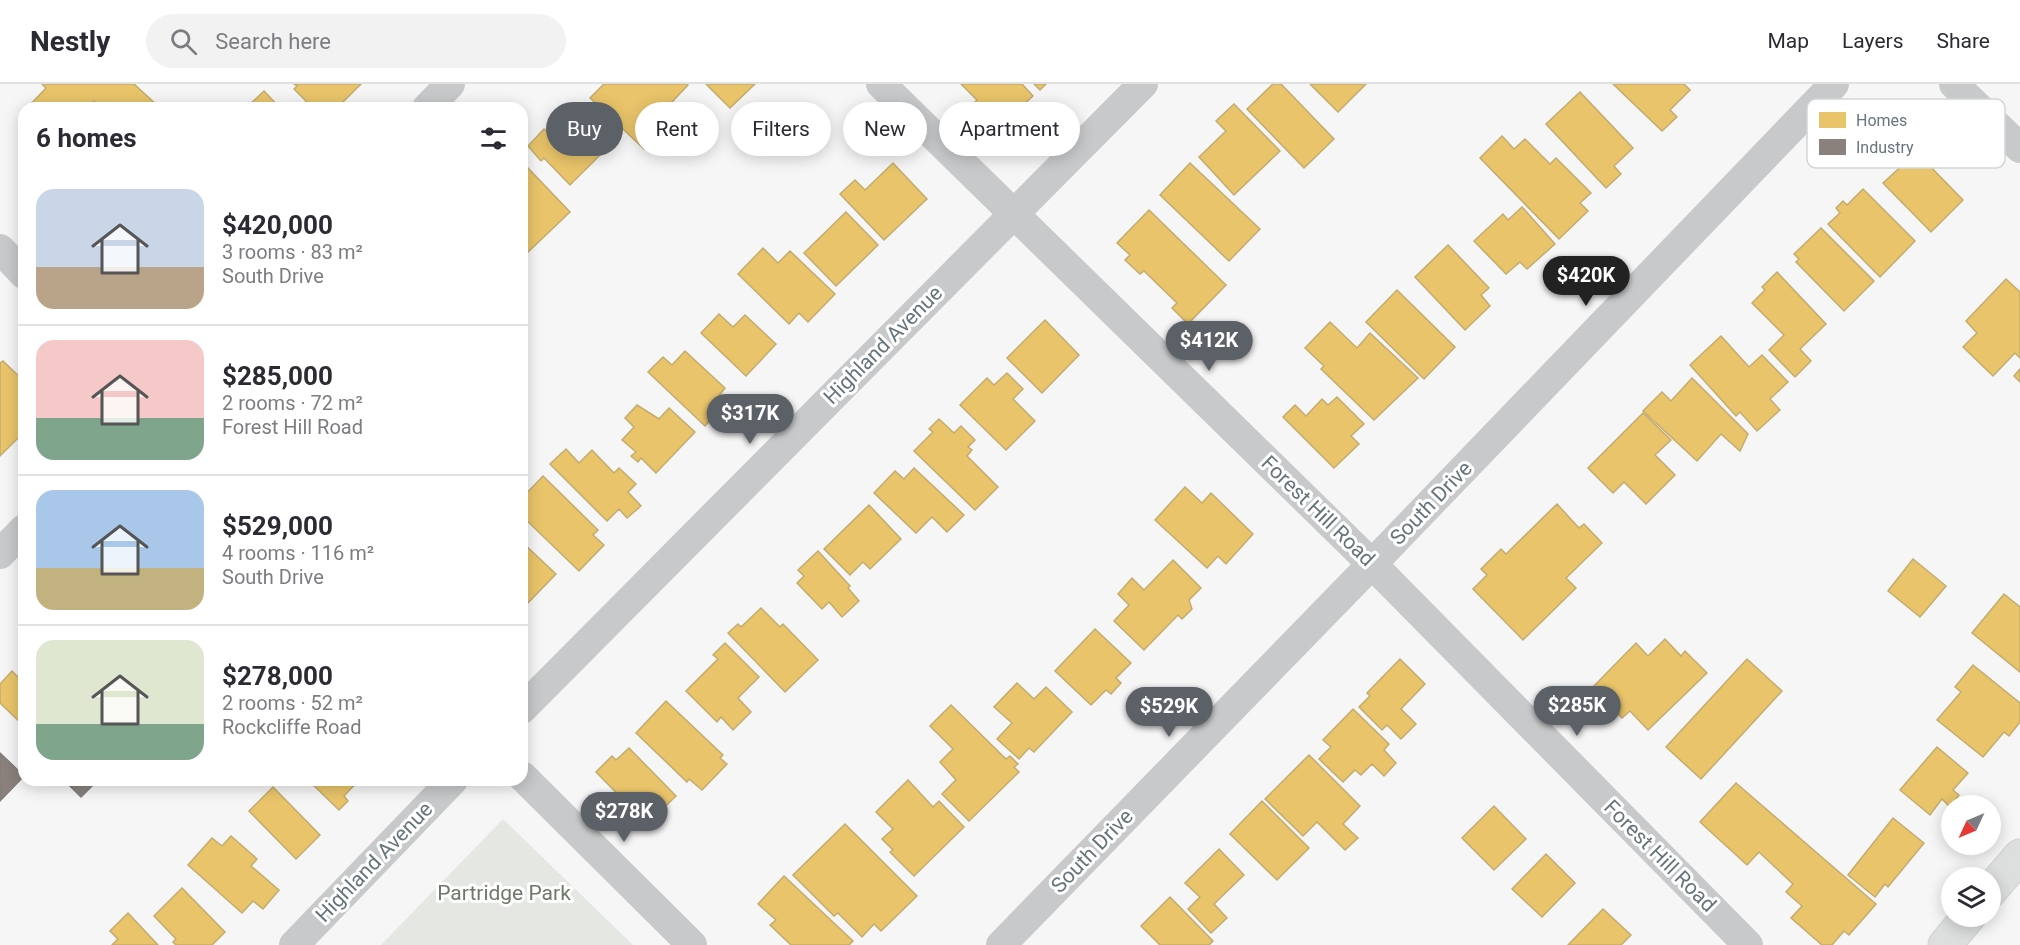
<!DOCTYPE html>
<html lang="en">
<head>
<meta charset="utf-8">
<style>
	:root { --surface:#fff; --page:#f2f2f3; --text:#2b2b33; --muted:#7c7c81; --line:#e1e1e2; --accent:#5c6167 }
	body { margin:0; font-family:Roboto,sans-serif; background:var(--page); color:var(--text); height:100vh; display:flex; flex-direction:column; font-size:22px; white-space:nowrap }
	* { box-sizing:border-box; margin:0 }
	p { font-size:20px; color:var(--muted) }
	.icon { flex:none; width:33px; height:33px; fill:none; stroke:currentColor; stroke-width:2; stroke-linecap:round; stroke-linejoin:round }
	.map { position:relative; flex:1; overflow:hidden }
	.panel { position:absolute; left:18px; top:18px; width:510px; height:684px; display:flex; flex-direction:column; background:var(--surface); border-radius:18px; box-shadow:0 3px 15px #0003 }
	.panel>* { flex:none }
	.hud { position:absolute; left:546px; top:18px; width:570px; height:54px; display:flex; gap:12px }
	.needle { width:39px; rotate:226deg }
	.fabs { position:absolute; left:1941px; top:711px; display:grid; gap:12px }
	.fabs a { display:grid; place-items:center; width:60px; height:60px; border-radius:50%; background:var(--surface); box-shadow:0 3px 15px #0003; font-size:30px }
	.price { position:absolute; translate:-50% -51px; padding:0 14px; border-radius:21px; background:var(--accent); color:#fff; font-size:20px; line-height:39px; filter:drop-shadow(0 2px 3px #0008) }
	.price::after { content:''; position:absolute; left:50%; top:36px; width:18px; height:14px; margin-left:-9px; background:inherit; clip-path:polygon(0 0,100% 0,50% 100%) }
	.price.current { background:#222; color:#fff }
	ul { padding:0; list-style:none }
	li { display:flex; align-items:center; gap:18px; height:150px; padding:0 18px }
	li+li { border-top:2px solid var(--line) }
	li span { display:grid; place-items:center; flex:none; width:168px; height:120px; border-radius:18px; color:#555 }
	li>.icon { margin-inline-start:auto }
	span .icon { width:72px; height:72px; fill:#fffc; stroke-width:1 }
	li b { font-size:26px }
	h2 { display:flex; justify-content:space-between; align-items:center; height:72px; padding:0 18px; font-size:26px }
	.chip { padding:0 21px; border-radius:27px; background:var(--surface); box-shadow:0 3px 15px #0003; font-size:21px; line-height:54px }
	.chip.current { background:var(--accent); color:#fff }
	header { display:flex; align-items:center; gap:36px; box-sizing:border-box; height:84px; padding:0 30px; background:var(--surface); border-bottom:2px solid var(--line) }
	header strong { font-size:28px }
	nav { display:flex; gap:33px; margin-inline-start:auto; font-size:21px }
	.search { width:420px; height:54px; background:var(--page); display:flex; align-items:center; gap:15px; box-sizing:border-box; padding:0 21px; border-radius:33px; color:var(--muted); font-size:22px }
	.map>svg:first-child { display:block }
</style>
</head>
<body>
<header>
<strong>Nestly</strong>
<div class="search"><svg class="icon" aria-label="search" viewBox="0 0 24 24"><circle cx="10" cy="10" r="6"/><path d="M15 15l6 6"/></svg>Search here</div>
<nav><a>Map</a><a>Layers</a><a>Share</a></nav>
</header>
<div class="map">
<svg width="2020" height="861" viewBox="0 0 2020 861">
	<rect width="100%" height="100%" fill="#f6f6f6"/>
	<!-- green -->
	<polygon fill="#e5e7e3" points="503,735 633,861 381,861"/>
	<!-- homes -->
	<g fill="#e9c46a" stroke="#c2ac6f" stroke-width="1.5">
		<polygon points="42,0 134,0 160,24 102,24 94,17 88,24 31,24 29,22 46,4"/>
		<polygon points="294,0 361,0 337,24 313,24 294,5 297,2"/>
		<polygon points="604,0 687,0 688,1 655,36 664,44 644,65 590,14"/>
		<polygon points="706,0 755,0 730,24"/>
		<polygon points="961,0 1022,0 1033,12 1004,39 990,25 983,32 973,20 977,16"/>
		<polygon points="1034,0 1046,0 1040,6"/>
		<polygon points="1273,0 1281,0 1334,55 1304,84 1247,25"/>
		<polygon points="1310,0 1366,0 1338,28"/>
		<polygon points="1613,0 1684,0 1690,6 1670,26 1677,33 1662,47"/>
		<polygon points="264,7 280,24 246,24"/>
		<polygon points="1580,8 1633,64 1614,82 1621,90 1606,104 1546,40"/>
		<polygon points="1234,20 1280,67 1234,111 1199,73 1226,47 1216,37"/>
		<polygon points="584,27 613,58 570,101 544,74 541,77 528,62 544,45 555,55"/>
		<polygon points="1502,52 1514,65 1525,55 1550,80 1556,74 1591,109 1580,119 1588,127 1559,155 1480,74"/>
		<polygon points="1921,73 1963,116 1931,148 1883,99 1908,76 1912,81"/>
		<polygon points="893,79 927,115 884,156 840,110 855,96 865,106"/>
		<polygon points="1190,79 1260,145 1229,177 1160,111"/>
		<polygon points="528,84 570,128 526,170 522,165 522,90"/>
		<polygon points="1863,105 1915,157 1880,193 1828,140 1840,129 1836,124 1843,117 1847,121"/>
		<polygon points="1522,123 1555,160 1527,185 1520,178 1506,190 1474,157 1503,130 1508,136"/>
		<polygon points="1149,126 1226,201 1188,240 1172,224 1177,219 1144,187 1140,190 1125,176 1130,171 1117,159"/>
		<polygon points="846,128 878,161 836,202 804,169"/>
		<polygon points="1821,144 1874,197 1844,227 1796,178 1799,175 1794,170"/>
		<polygon points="1448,161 1489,204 1481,211 1490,222 1465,246 1415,193"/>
		<polygon points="763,164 778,179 790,167 835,210 808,238 799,229 789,240 738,190"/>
		<polygon points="1777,188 1826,240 1800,265 1811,277 1795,293 1769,266 1784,251 1752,219 1765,206 1762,203"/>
		<polygon points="2006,195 2020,208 2020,274 2015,269 1993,292 1963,263 1977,249 1966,237"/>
		<polygon points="1397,206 1455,263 1424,295 1366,238"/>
		<polygon points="719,230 733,243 745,231 776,260 746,292 701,249"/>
		<polygon points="1045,236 1079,271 1042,309 1007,274"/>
		<polygon points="1330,238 1357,264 1370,249 1418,294 1374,336 1321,285 1324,282 1305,264"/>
		<polygon points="1721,252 1749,283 1762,271 1788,298 1770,315 1780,326 1757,347 1740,328 1736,332 1690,281"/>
		<polygon points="685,267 725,304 718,313 725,320 705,342 648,288 663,273 672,281"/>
		<polygon points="3,277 24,297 24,348 0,372 0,279"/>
		<polygon points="2020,285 2020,298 2014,292"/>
		<polygon points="1007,289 1023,305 1013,315 1035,337 1006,366 960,321 987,294 994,301"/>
		<polygon points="1692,294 1748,350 1740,367 1721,350 1697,377 1643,327 1662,308 1671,317"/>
		<polygon points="1337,313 1364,340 1351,352 1359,360 1334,384 1283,333 1295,321 1306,332 1322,315 1328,321"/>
		<polygon points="637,321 659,335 669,324 695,348 656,389 641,374 638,378 631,372 636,368 622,356 634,343 625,334"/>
		<polygon points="1643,329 1671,356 1655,371 1675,391 1646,420 1624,398 1613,409 1588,384"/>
		<polygon points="939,335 954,349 961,342 975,356 968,363 972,366 967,372 998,403 975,426 914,367 933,348 929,345"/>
		<polygon points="566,365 579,379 592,366 614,389 619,384 636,400 628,408 641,422 627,434 619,425 607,437 550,380"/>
		<polygon points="914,384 964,431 947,448 932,433 916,449 874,409 895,387 904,395"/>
		<polygon points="543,392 598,446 593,451 604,461 579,487 522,432 522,414"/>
		<polygon points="1185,403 1202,419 1211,409 1253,450 1226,480 1218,472 1207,484 1155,436"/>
		<polygon points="1557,420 1579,444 1584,440 1602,459 1566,494 1576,504 1523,556 1473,505 1487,491 1481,485 1501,465 1506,470"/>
		<polygon points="869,421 901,455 870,485 863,478 850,491 824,465"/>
		<polygon points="522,458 556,490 527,520 522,515"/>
		<polygon points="818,467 850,502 848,504 859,517 842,533 829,518 822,525 797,499 804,492 798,486"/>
		<polygon points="1913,475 1946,502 1920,533 1888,507"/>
		<polygon points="1173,476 1201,504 1189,516 1192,525 1182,535 1178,531 1144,566 1114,537 1129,521 1118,510 1132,494 1144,506"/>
		<polygon points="2004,510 2020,523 2020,588 1972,549"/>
		<polygon points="761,524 780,543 783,540 818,576 785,608 728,549 738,540 741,543"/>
		<polygon points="1095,545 1131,579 1116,594 1121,599 1111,610 1106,606 1091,621 1055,587"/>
		<polygon points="1665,555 1681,572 1685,567 1707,589 1648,646 1630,627 1622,634 1592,604 1636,559 1648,572"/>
		<polygon points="725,559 759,593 738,614 751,628 733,646 721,633 717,638 686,607 718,575 713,571"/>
		<polygon points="1400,575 1425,600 1401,625 1416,640 1401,655 1387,641 1382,646 1359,623 1370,612 1367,609"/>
		<polygon points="1747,575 1782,607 1701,695 1666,663"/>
		<polygon points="1973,581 2020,619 2020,638 2009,652 2004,648 1983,673 1937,636 1961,608 1955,603"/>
		<polygon points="12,587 18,593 24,588 24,642 0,619 0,600"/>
		<polygon points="1017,599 1034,615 1046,603 1072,628 1034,668 1029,664 1019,675 997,655 1012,639 994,623"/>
		<polygon points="666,617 723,671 720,674 727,680 702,706 689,695 687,698 636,649"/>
		<polygon points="951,621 1006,675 1010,672 1018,680 1014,683 1019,688 969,737 942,710 956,696 940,678 953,665 930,642"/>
		<polygon points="1353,625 1389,660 1384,666 1396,679 1384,692 1372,680 1361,691 1355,686 1343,698 1319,675 1331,663 1323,656"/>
		<polygon points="1937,663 1968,689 1953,706 1959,711 1950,723 1942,715 1930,731 1900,706"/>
		<polygon points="629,664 676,712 647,740 596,688 612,672 616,676"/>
		<polygon points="1309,671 1360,722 1343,740 1358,754 1345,766 1317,738 1303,752 1265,715"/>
		<polygon points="308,696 359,696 344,712 348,717 339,726"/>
		<polygon points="908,696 933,723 939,717 964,743 914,792 890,768 893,766 882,755 893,745 876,728"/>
		<polygon points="1736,699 1876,820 1849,851 1844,847 1832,861 1822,861 1791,834 1802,822 1786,808 1793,800 1759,768 1747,781 1700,738"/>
		<polygon points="273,703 320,751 296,775 249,727"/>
		<polygon points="1262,717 1309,764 1277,796 1230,750"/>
		<polygon points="1494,722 1526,755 1494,786 1462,754"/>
		<polygon points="1893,734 1924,759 1888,803 1885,800 1875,813 1848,791"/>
		<polygon points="845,740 917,812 881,847 874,840 862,853 838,829 834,832 793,791"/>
		<polygon points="231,752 257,775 251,782 279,806 263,825 253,817 242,829 188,781 212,754 222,762"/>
		<polygon points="1219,765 1244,791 1214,820 1227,834 1211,849 1188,825 1200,813 1185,799"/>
		<polygon points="1546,770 1575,799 1542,833 1512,805"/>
		<polygon points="784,792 853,857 849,861 791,861 770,841 776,836 758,820"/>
		<polygon points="182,804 225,848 212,861 176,861 173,858 176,855 154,832"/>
		<polygon points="1170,813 1213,857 1209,861 1160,861 1141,842"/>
		<polygon points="1603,825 1631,851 1621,861 1568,861"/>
		<polygon points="128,829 158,861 112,861 118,855 110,847"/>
	</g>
	<!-- industry -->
	<g fill="#8a817c" stroke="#7f7d7c" stroke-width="1.5">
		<polygon points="0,669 24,692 0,717"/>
		<polygon points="64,696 98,696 81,713"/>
	</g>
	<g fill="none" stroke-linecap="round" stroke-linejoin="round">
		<defs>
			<g id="secondary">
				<polyline points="1990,807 2020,772"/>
				<polyline points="1945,861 1969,832"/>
			</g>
		</defs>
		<!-- secondary casing -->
		<use href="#secondary" stroke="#d1d2d3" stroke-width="35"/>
		<!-- street -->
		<g stroke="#c7c9ca" stroke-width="30">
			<polyline points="881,0 1372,480 1748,861"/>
			<polyline points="1954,0 2020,64"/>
			<polyline points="427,24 450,0"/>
			<polyline points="0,165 24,190"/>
			<polyline points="0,470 24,445"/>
			<polyline points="522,625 1143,0"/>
			<polyline points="522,692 692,861"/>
			<polyline points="294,861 453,696"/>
			<polyline points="1001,861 1372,480 1834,0"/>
		</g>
		<!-- secondary -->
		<use href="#secondary" stroke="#dddede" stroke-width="33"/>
	</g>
	<g text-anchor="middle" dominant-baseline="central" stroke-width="6" stroke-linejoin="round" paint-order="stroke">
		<!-- street labels -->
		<g font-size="21" fill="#66757c" stroke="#fff">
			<text transform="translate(883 261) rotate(-45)">Highland Avenue</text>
			<text transform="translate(1431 419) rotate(-46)">South Drive</text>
			<text transform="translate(1318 427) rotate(44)">Forest Hill Road</text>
			<text transform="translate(1092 767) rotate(-46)">South Drive</text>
			<text transform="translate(1660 772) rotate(45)">Forest Hill Road</text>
			<text transform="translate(374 778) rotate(-46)">Highland Avenue</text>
		</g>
		<!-- park labels -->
		<g font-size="21" fill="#6d7a68" stroke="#fff">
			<text x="504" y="809">Partridge Park</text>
		</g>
	</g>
	<!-- legend -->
	<rect x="1807" y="15" width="198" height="69" rx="9" fill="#fff" stroke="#d1d6d8" stroke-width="1.5"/>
	<rect x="1819" y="28" width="27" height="16" fill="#e9c46a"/>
	<rect x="1819" y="55" width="27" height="16" fill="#8a817c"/>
	<g font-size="16" fill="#66757c">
		<text x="1856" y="42">Homes</text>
		<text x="1856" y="69">Industry</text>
	</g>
</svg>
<div class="fabs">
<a><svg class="needle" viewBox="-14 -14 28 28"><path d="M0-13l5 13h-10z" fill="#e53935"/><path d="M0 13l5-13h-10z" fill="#7c7c81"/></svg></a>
<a><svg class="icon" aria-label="layers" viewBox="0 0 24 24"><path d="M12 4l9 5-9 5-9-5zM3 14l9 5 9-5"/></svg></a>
</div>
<b class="price current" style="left:1586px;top:223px">$420K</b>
<b class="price" style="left:1209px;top:288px">$412K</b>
<b class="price" style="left:750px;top:361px">$317K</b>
<b class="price" style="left:1577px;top:653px">$285K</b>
<b class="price" style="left:1169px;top:654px">$529K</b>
<b class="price" style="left:624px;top:759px">$278K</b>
<div class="hud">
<a class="chip current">Buy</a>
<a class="chip">Rent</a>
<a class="chip">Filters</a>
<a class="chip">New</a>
<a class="chip">Apartment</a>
</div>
<section class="panel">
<h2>6 homes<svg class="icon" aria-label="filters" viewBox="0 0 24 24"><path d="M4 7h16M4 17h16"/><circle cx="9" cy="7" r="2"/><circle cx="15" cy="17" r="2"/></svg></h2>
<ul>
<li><span style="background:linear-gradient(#c9d6e8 65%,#b9a48a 0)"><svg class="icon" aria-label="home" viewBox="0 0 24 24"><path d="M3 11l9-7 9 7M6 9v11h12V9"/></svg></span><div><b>$420,000</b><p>3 rooms · 83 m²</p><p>South Drive</p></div></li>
<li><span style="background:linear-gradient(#f6c9c9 65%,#7fa58c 0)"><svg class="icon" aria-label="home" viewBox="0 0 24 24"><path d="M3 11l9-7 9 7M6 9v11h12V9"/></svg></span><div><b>$285,000</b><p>2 rooms · 72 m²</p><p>Forest Hill Road</p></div></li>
<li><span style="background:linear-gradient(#a9c7e8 65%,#c2b280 0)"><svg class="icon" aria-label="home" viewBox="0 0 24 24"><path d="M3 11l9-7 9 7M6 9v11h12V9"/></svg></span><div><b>$529,000</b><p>4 rooms · 116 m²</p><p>South Drive</p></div></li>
<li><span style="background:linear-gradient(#dfe7d0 70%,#7fa58c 0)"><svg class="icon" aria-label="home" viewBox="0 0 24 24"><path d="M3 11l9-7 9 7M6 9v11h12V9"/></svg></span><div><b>$278,000</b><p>2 rooms · 52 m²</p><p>Rockcliffe Road</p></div></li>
</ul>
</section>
</div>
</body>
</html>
